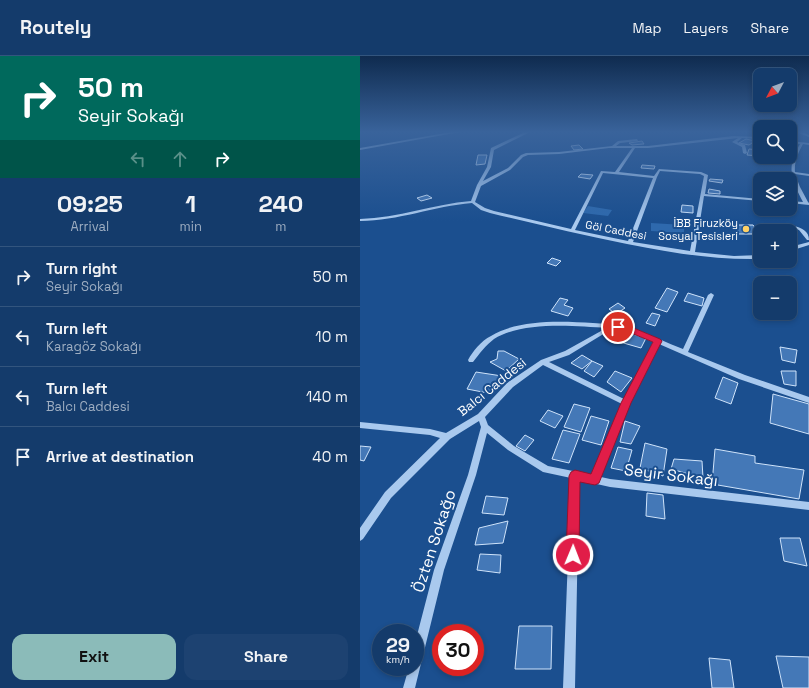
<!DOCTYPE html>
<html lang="en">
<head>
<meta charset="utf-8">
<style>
  :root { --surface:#143b6b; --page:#1d4271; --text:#f1f3f6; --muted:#9dadc1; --line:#33557e; --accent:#8bbbb9 }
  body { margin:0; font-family:"Space Grotesk",sans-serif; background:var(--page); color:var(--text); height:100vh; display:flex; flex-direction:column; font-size:15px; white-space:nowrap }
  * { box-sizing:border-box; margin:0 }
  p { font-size:13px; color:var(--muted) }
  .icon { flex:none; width:22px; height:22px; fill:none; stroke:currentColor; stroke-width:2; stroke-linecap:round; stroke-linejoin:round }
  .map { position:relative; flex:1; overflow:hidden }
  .details { display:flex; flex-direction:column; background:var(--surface); width:360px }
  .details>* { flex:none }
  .top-card { background:#00695c; color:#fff; overflow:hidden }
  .needle { width:26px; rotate:229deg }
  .fabs { position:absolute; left:393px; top:12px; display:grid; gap:8px }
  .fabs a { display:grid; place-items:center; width:44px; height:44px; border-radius:8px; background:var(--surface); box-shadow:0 2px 6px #0003,0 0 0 1px var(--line); font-size:20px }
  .speed { position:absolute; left:12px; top:568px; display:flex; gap:8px; font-size:20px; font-weight:700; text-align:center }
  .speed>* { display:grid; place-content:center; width:52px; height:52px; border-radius:50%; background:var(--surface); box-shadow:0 2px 6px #0003,0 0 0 1px var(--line); line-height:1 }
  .speed small { font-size:10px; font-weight:400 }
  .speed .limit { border:6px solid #d22; background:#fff; color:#111 }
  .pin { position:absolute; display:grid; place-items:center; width:34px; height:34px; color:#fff; margin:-17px; border:2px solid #fff; border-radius:50%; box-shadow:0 1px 4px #0007 }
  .me { position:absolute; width:44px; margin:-22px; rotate:1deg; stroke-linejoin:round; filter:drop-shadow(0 0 3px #0008) }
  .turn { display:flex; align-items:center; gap:14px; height:84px; padding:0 12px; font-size:18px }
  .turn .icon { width:52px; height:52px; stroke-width:2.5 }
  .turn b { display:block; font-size:28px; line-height:34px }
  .lanes { display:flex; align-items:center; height:38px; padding:0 12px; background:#0003; justify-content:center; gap:20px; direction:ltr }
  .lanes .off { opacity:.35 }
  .eta { display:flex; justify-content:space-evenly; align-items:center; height:68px; text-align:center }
  .eta b { font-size:24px; font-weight:700; line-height:28px }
  .primary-button { display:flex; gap:8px; margin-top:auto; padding:8px 12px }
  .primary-button a { flex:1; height:46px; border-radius:12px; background:var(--accent); color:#111; font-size:16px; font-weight:700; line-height:46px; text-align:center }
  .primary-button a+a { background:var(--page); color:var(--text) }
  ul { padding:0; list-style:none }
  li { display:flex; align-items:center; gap:12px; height:60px; padding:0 12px; border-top:1px solid var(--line) }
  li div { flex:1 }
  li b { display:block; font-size:15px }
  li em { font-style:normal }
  header { display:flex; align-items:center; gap:24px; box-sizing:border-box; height:56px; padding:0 20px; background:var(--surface); border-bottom:1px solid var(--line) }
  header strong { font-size:19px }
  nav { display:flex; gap:22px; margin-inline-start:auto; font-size:14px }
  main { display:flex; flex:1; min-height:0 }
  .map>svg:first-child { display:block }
</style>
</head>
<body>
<header>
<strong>Routely</strong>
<nav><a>Map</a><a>Layers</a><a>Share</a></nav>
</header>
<main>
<section class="details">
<div class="top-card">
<div class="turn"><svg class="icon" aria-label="right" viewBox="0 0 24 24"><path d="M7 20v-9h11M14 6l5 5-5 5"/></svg><div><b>50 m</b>Seyir Sokağı</div></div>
<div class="lanes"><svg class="icon off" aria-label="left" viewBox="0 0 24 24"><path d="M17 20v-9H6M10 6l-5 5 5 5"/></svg><svg class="icon off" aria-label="ahead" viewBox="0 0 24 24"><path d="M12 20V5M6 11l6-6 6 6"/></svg><svg class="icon" aria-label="right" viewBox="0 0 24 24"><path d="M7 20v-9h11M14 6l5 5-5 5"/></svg></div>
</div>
<div class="eta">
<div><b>09:25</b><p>Arrival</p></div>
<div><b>1</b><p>min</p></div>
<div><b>240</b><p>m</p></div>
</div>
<ul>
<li><svg class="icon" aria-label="right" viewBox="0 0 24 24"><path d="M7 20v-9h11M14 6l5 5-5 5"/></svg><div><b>Turn right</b><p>Seyir Sokağı</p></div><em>50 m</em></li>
<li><svg class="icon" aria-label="left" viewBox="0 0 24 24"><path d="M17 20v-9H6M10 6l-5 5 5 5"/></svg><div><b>Turn left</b><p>Karagöz Sokağı</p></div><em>10 m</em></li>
<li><svg class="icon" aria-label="left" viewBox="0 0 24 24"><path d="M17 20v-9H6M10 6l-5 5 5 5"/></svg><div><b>Turn left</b><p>Balcı Caddesi</p></div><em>140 m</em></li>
<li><svg class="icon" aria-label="arrive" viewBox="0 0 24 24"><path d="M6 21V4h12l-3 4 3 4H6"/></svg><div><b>Arrive at destination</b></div><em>40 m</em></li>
</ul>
<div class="primary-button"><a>Exit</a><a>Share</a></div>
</section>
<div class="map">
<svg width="449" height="632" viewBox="0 0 449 632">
  <rect width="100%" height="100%" fill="#1b4f8f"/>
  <path fill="#2e69ad" d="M228 150 252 154 248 160 223 157Z
    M291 167 324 169V177L291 175Z"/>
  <path fill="#4478b7" stroke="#cfe3fa" d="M386 83 395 85 389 89 379 87Z
    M282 85 284 88H283L272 89 269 87Z
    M219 89 223 93 214 94 211 90Z
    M389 93 400 94 399 100 387 99Z
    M118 99H127L125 108 116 109Z
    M282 109 295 110 294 113 281 112Z
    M221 118 233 119 230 123 218 121Z
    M350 123 363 124 362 127 349 125Z
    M349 133 360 135V138L348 137Z
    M67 139 72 142 61 145 57 142Z
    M322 149 333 150V157L321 156Z
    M374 169H393L397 174H400V178H379Z
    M192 202 201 205 196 210 187 207Z
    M307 232 318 236 307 256 295 252Z
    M328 237 344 242 342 250 324 245Z
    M200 242 208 244 204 249 213 252 208 260 191 255Z
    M258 247 265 252 256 258 249 253Z
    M292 257 300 259 295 270 286 267Z
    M266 276 286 282 281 292 260 286Z
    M420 291 437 294 435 307 422 304Z
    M138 295H144L159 303 146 315 130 306 137 303Z
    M222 299 232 305 222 313 211 307Z
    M232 305 243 310 234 321 224 315Z
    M255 315 272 322 261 336 247 326Z
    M421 315H436V330L424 328Z
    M116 316 142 320 133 338 107 333Z
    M363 321 378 327 371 348 355 342Z
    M413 338 449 348V378L410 367Z
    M214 348 230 352 221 376 204 371Z
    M188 354 203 360 195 372 180 365Z
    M231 360 249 365 241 389 222 384Z
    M265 365 280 370 271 388 260 386Z
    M203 374 220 378 209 407 192 403Z
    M165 379 174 384 165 395 156 390Z
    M285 387 307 393 303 420 280 412Z
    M0 390 11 391 4 405 0 404Z
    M258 391 272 394 266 415 251 412Z
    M355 393 395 400V407L444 414 439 443 352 428Z
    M314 403 342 405 343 422 311 413Z
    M287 437 303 439 305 463 286 460Z
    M126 440 148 442 144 459 122 457Z
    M148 465 143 487 115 489 119 472Z
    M420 482H440L447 510 424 505Z
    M120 498 141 499 140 517 117 514Z
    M159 570H192L191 613H155Z
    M416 600 449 601V632H423Z
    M349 602 370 604 374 632H352Z"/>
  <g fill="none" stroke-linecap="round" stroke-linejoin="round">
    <path fill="#a9c9ee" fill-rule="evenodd" d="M91 76H100L0 94V92Z
      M165 76H170L134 94 131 111 123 125 148 112 161 99 166 97 199 96 252 90 258 85 277 83 278 85 260 87 256 90H288L373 80 400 81V83L382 82 377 86 385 89 387 97 385 98 383 97 382 91 372 86 378 82 288 92H275L259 116 294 120 299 113 341 116 348 119 345 138 400 143V145L344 140 335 196 374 200 400 199V203C355 204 312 197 267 188 221 179 176 168 130 157L121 154 112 147C74 150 38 165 0 165V163C38 162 74 148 111 145L117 129 127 111 131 92ZM249 92H272L255 116 241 115 211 173 134 155 125 152 115 146 121 130 150 114 163 101 168 99 199 98ZM300 115 340 118 344 120 330 195 273 186 297 121ZM243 117 293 122 268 185 215 174Z
      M436 76H442L449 79V81Z
      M430 85 449 87V89L443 88C438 97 434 106 435 116L449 118V120L435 118 440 131 448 146 449 147V149L430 147V145L443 146C431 123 426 112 440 88L430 87Z
      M434 170C442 172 449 175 449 184H447L439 174 434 172 395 173 393 172 395 171Z
      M449 186V189L430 195V191Z
      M351 237 354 239 328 296 385 319 449 341V347L379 323 299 288 270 347 241 421 250 423 449 446V454L250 431 219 424 215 632H203L211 422 183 416 148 394 127 377 116 419 84 514 55 632H43L49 611H55V587L74 514 108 419 121 371 119 365 90 383 31 442 3 483 0 485V472L25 436 80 382 70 379 0 372V366L70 373 86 377 118 358 147 327 181 304 205 295 241 275 247 272C214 270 163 265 134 283 126 289 119 298 113 306H109L108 304C113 295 121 285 131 280 159 263 201 265 233 267 247 268 261 269 275 273 291 279 307 287 323 293L348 239ZM257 273 271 277 293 286 264 343 189 306 209 299 245 277ZM183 309 262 348 233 419 188 410 154 390 128 369 125 361 153 331Z"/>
  </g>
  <linearGradient id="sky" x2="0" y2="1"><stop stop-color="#0f2b4f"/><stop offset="0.46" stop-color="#39639b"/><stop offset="1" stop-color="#39639b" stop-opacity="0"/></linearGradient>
  <rect width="449" height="165" fill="url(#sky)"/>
  <path fill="#e11d48" stroke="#92132f" d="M258 268 276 273 300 283 302 285 271 347 239 427 235 429 220 426 219 499 217 504 213 506 208 504 206 499 209 420 211 416 215 414 231 418 261 347 293 286 271 277 255 273 253 271Z"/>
  <circle fill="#ffd166" stroke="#1b4f8f" stroke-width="1.5" cx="386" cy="173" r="4"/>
  <g text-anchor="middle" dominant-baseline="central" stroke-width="4" stroke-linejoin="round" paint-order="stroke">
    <g font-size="11" fill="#fff" stroke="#1b4f8f" text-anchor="end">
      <text x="378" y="167">İBB Firuzköy<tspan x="378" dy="13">Sosyal Tesisleri</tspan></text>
    </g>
    <g font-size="11" fill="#fff" stroke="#1b4f8f">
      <text transform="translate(256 174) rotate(11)">Göl Caddesi</text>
    </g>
    <g font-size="13" fill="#fff" stroke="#1b4f8f">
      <text transform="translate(132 331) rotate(-39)">Balcı Caddesi</text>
    </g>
    <g font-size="16" fill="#fff" stroke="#1b4f8f">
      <text transform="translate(311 419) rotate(7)">Seyir Sokağı</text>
      <text transform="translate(74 485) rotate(-72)">Özten Sokağo</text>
    </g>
  </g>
</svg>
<div class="fabs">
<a><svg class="needle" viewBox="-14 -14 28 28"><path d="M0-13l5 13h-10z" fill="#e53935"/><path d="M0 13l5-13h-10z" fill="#9dadc1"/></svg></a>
<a><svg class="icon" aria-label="search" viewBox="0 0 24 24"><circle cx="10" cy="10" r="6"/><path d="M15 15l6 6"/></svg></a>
<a><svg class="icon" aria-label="layers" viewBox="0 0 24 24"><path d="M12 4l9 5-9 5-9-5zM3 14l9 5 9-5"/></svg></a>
<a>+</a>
<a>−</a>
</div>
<div class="speed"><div>29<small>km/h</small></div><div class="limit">30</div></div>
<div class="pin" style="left:258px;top:271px;background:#d93025"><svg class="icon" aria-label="arrive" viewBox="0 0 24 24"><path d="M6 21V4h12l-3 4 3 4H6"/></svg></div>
<svg class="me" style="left:213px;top:499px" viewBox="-20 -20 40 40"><circle r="17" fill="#e11d48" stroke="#fff" stroke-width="3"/><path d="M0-11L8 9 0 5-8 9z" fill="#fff"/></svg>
</div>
</main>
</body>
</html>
